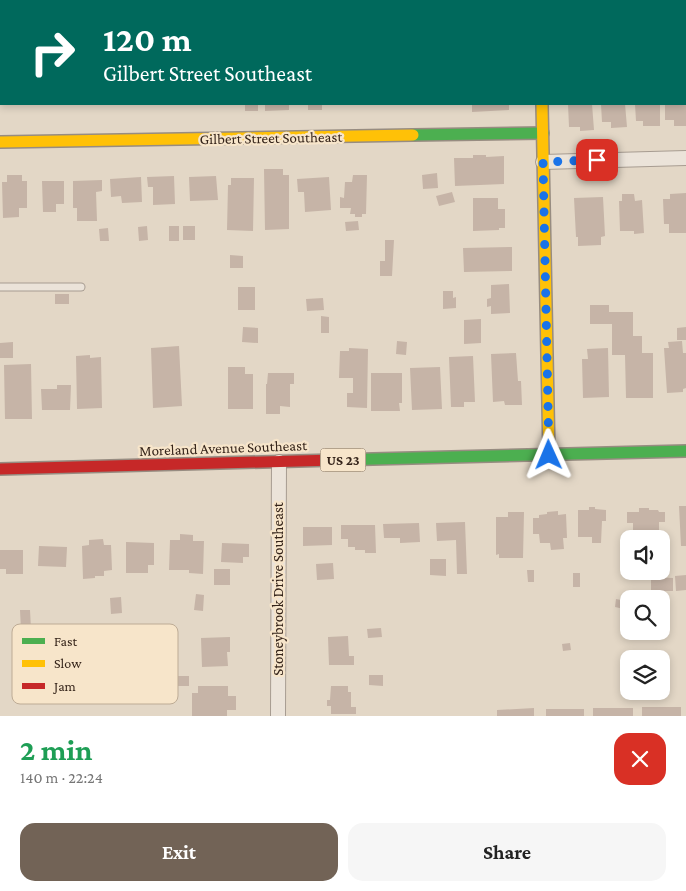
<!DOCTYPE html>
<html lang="en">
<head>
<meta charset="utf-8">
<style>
  :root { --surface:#fff; --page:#f6f6f6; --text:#222; --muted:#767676; --accent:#726356 }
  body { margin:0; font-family:"Crimson Pro",serif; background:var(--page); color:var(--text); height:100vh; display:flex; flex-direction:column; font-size:19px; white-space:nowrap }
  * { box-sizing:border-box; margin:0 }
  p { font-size:16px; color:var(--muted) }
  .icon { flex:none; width:28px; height:28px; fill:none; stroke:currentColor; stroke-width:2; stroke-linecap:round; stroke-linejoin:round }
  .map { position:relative; height:716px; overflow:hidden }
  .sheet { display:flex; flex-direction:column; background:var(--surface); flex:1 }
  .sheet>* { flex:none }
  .hud { position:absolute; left:0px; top:0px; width:686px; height:105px; box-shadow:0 2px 8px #0003; background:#00695c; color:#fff; overflow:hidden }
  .controls { position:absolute; left:620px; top:530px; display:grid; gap:10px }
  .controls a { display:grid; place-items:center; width:50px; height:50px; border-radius:10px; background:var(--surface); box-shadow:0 2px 8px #0003; font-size:25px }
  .pin { position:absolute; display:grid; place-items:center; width:42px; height:42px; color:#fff; margin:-21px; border-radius:10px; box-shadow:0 2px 8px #0006 }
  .me { position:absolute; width:55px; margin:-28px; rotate:359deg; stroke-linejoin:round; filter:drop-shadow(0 0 4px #0008) }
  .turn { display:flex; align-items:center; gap:18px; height:105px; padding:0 20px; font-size:22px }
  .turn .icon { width:65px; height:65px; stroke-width:2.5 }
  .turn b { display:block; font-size:35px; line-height:42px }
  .round { display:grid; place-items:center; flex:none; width:52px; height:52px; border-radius:15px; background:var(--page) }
  .summary { display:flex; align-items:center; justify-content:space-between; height:85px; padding:0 20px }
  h1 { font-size:30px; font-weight:700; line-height:38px; color:#1e9e55 }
  .cta { display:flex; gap:10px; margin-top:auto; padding:10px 20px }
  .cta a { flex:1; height:58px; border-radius:15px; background:var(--accent); color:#fff; font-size:20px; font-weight:700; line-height:58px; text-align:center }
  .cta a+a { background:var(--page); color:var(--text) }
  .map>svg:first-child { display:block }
</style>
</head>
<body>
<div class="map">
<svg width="686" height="716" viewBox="0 0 686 716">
  <rect width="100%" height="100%" fill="#e3d7c6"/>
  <path fill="#c6b4a7" d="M245 104H258V111H245Z
    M265 104H289V110L265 111Z
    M308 104H322V110H308Z
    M472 104H509V110L472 112Z
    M568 104H592L594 130 580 131V127H569Z
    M601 104H625L627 127 611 128V122H602Z
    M635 104H660V126H643V121H636Z
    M665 104H686V126H674V120H665Z
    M473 155H486V157L504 156V184L455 186 454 158H473Z
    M264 169H283V175H289V229L265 230Z
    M437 173 438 188 423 189 422 175Z
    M7 175H22V181H27V208H19V217L3 218 2 182H7Z
    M353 175H367L366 214H362V217H355V214H350L351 208H340V197L344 198 345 182H352Z
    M174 176 175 204 153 205V187H148L147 177Z
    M216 176 218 200 190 201 189 177Z
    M141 177 142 202 122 203 121 196 111 197 110 179Z
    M329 177 331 210 305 212 304 192H298L297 179Z
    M231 178H254L253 231 227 230 228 185H231Z
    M102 180V191L96 192 97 221H77V208H73V181Z
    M42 181H64V204H56V212H43Z
    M452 192 455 202 439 206 436 196Z
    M686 193V233H669V224H664L663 199H670V194Z
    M622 194H634L635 201 642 200 644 233 634 234V231H620L619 201H622Z
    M603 197 605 236 601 237V245L578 246V237H576L574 198Z
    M473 198H498V209H505V228H499V230L473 231Z
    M358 221 359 230 346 231 345 222Z
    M147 226 148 240 139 241 138 227Z
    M169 226H179V241H169Z
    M183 226H195V240H183Z
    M108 228 109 241H100L99 229Z
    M385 240H394L392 276H380V261H385Z
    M512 247V271L464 272 463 248Z
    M230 255 243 256V268H230Z
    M509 284 510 313 491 314V306L487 307V299L491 298V285Z
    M238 287H255V310H238Z
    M443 291H453V298L456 297V308L443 309Z
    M55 294H69V304H55Z
    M323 298 324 310 307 311 306 299Z
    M590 305H609V312H633V336H642V353H653V398H626L625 355H612V324H590Z
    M321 316 329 317V333H321Z
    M481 319V343L464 344V320Z
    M243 327 258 328V343L242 342Z
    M686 327V340H677V328Z
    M397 341 407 342 406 355 396 354Z
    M682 341 683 353H686V388L683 389V392L667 393 664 348H669L668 342Z
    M13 342V358H0V343Z
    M179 346 182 406 153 408 151 348Z
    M349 348 368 349 367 408 347 407V393H353V378H339L340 351H349Z
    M608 348 609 397 583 398 582 359H588L587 349Z
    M516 353 518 381H521L522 405H505L504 401 493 402 491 354Z
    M90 355V358L101 357 102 408 77 409 76 356Z
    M473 356 475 402H464V407H451L449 357Z
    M31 364 32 419H5L4 365Z
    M228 367H245V374H253V409H228Z
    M440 367 442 409 412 410 410 368Z
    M268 373H294V384H290V407L280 406V414H266V384H267Z
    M371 373H402V403H399L400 411H371Z
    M57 385H71L70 410H42L41 389H57Z
    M679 506H686V546H681Z
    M589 507H595V509L606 510V521H602L601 543H592V537H578V510H589Z
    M639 508H649V510H658L659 512H665V522H659V536H666L667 557H661V539H633V523H627V512H639Z
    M558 511V515L566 514 567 538H563L564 549 551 550 550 543H540L539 534H533V518H539V515L547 514V512Z
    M508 512H524L523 558H499V554L496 555V517H508Z
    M465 522 467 574H457L456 540 437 541 436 523Z
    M419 523 420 542 400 543V538H384L383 524Z
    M341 525H375L376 553H365V550H355V547H348V539H341Z
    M303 527H332V545L303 546Z
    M180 534 193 535V541H204L203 574 189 573V570H169L170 540H180Z
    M103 539 104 545H111L112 570 104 571V576H95V578L83 579 82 546 89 545V540Z
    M126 542 154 543V565H148V573H126Z
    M222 543 249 544V557H243V563L221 562Z
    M39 546 67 547 66 567 38 566Z
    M0 550H23V574H6V569H0Z
    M430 559H446V576L430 575Z
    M333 563 334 579 317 580 316 564Z
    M214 569H230V585H214Z
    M527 570H534V582H528Z
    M573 573H580V587H573Z
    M686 575V590L676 591 675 576Z
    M651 577 673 578V591H651Z
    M196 594 204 595 203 611 194 610Z
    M121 597 122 613 111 614 110 598Z
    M616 599 626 601 624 609 615 607Z
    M20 610H30L31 629 21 630Z
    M381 628 382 637 368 638 367 629Z
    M348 636 349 656H354V665H329L328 637Z
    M230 637V652H227L228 666 202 667 201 638Z
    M570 643 571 650 563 651 562 644Z
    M369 675H383V686L369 685Z
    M175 676H189V686H175Z
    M198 686H228V696H236V710H227V716H192V693H198Z
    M331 686H348V692H351V707H356V714H331V706H327V700H330Z
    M642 707H681V716H642Z
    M534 708V716H497V710Z
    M593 708H633V716H593Z
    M546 709H584V716H546Z"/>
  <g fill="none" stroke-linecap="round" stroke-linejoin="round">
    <g stroke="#a79c91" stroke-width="9">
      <path id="lane" d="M0 287H81"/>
    </g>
    <g stroke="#a79c91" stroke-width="16">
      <path id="street" d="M540 0V1
        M543 162 686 158
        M278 716 279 462"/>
    </g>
    <g stroke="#978c81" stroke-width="14">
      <path id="fast" d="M413 135 543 133
        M334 460 686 451"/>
    </g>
    <g stroke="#978c81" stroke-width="14">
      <path id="slow" d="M542 104 549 455
        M0 142 413 135"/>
    </g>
    <g stroke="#978c81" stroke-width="14">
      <path id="jam" d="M0 469 334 460"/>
    </g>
    <use href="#lane" stroke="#ebe3d9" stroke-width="7"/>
    <use href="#street" stroke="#ebe3d9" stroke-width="14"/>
    <use href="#fast" stroke="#4caf50" stroke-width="11"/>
    <use href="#slow" stroke="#ffc107" stroke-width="11"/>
    <use href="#jam" stroke="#c62828" stroke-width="11"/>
  </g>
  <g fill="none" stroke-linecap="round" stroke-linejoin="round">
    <path stroke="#1a73e8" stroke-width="9" stroke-dasharray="0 16.2" d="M549 455 543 162 597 160"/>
  </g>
  <g text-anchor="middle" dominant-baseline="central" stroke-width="4.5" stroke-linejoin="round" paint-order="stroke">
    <rect fill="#f7e5ca" stroke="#6f5e4f" stroke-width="1" x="320.5" y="448.5" width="45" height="23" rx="4"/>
    <g font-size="14" font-weight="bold" fill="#35241a">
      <text x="343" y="460">US 23</text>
    </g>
    <g font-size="15" fill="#35241a" stroke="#f7e5ca">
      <text transform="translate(271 138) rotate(-1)">Gilbert Street Southeast</text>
      <text transform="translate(223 448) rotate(-2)">Moreland Avenue Southeast</text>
      <text transform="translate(278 589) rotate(-90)">Stoneybrook Drive Southeast</text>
    </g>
  </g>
  <rect x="12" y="624" width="166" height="80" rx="8" fill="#f7e5ca" stroke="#bdab95" stroke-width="1"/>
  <rect x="22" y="638" width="23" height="6" fill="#4caf50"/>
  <rect x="22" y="660" width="23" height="7" fill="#ffc107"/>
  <rect x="22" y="683" width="23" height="6" fill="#c62828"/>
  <g font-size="14" fill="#35241a">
    <text x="54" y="646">Fast</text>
    <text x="54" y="668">Slow</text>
    <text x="54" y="691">Jam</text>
  </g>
</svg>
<div class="controls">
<a><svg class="icon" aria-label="sound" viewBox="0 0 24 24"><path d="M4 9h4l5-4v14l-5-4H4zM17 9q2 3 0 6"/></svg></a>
<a><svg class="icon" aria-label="search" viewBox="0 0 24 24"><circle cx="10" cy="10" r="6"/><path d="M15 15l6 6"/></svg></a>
<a><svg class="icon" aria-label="layers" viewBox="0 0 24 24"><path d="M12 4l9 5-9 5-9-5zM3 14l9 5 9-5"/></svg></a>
</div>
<div class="pin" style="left:597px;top:160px;background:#d93025"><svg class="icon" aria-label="arrive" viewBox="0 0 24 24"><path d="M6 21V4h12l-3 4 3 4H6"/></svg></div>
<svg class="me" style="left:549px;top:455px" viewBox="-20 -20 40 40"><path d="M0-17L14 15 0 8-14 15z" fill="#1a73e8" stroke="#fff" stroke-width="4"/></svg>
<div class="hud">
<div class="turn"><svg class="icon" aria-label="right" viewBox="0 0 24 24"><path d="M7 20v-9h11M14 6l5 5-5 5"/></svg><div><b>120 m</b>Gilbert Street Southeast</div></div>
</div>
</div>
<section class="sheet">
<div class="summary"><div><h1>2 min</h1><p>140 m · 22:24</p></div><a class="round" style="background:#d93025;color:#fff"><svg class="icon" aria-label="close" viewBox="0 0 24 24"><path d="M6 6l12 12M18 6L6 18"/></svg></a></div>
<div class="cta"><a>Exit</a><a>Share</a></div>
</section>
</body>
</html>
